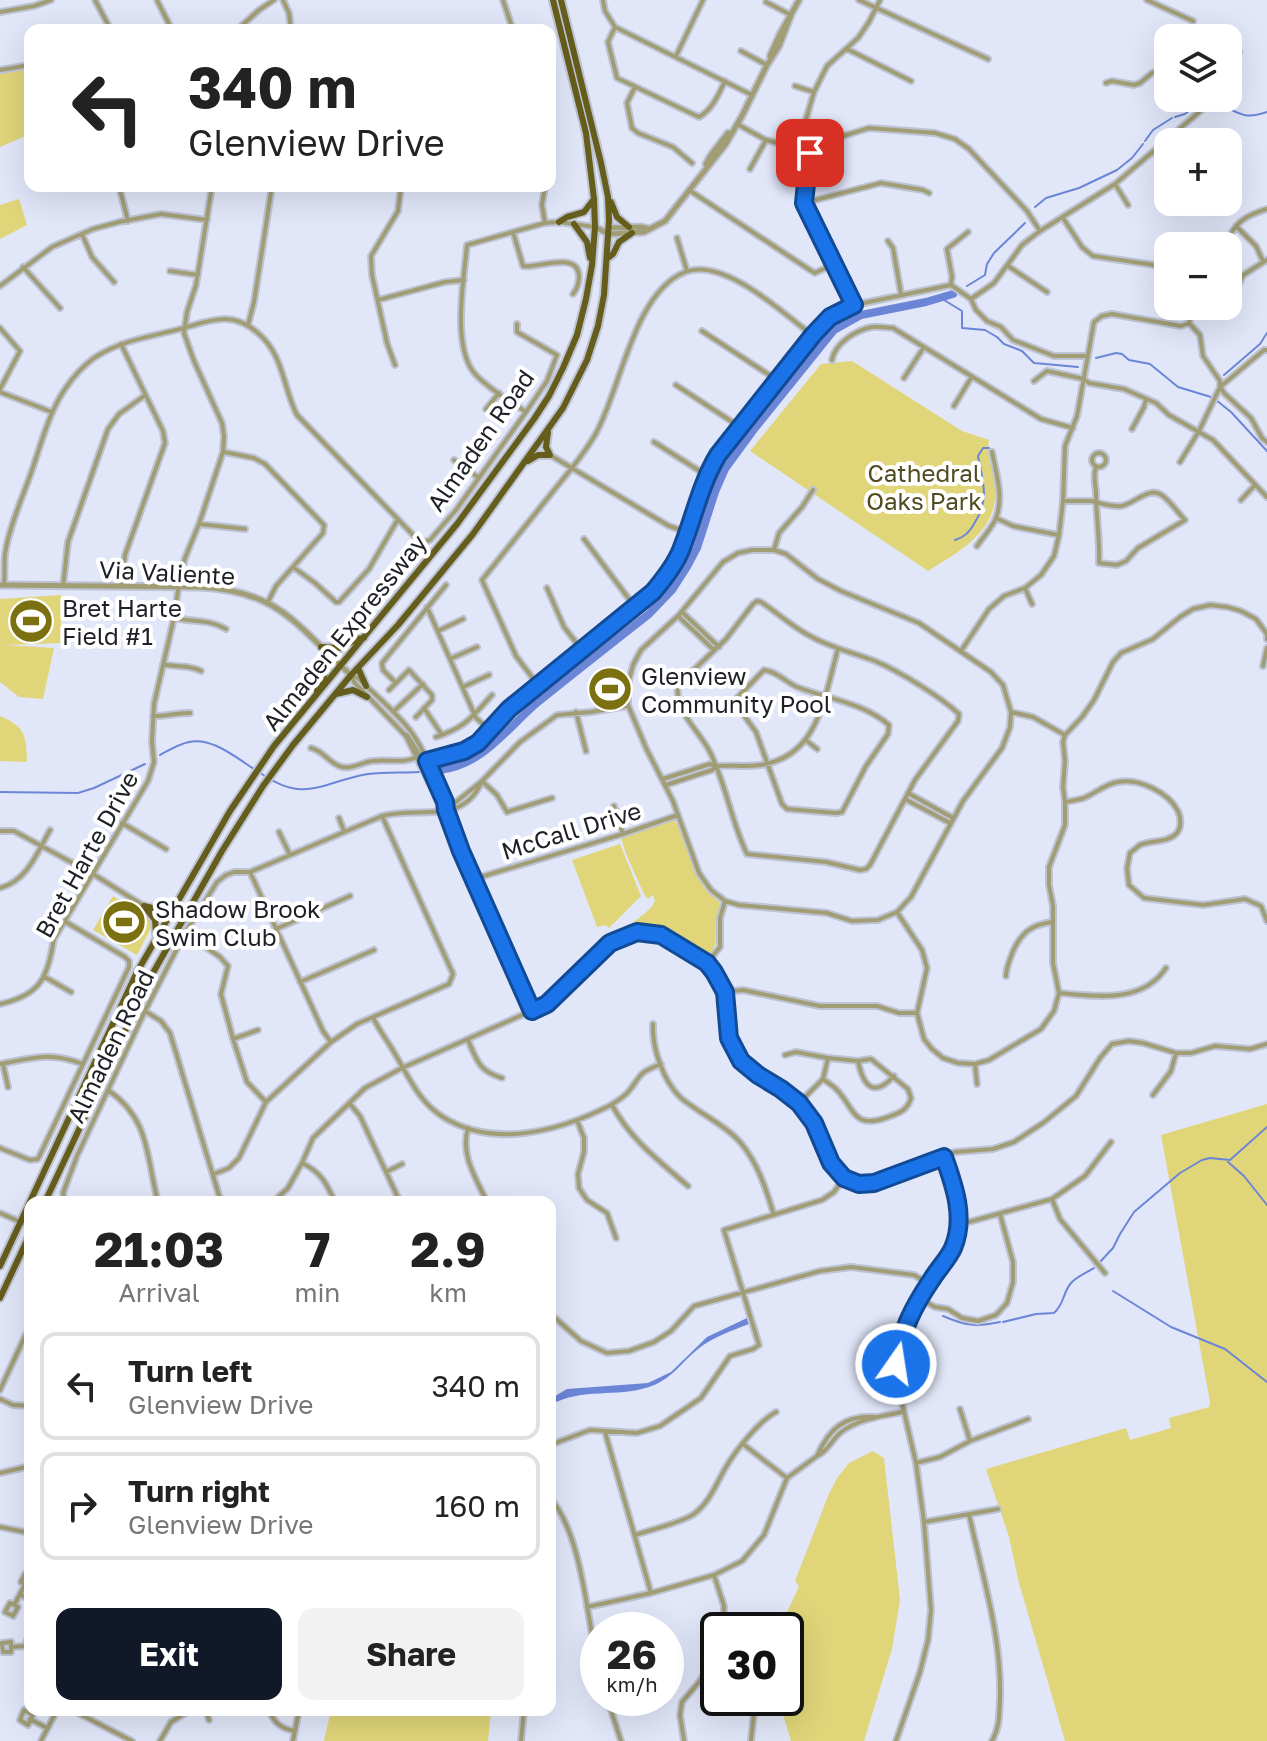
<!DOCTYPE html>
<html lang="en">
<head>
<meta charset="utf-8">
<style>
  :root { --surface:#fff; --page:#f2f2f2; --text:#222; --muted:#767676; --line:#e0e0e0; --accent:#111827 }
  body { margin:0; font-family:"Golos Text",sans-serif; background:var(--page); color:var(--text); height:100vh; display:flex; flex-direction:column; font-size:30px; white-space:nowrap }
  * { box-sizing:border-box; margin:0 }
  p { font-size:26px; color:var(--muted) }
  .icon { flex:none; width:44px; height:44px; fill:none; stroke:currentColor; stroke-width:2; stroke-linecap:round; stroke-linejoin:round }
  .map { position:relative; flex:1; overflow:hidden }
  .side { position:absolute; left:24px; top:1196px; width:532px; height:520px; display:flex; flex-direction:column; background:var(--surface); border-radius:16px; box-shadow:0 8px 32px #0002 }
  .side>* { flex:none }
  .banner { position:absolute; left:24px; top:24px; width:532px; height:168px; border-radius:16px; box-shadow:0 8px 32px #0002; background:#fff; color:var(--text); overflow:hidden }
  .fabs { position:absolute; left:1154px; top:24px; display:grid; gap:16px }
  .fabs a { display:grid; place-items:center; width:88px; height:88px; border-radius:16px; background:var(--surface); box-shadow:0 8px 32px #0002; font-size:40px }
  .speed { position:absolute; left:580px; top:1612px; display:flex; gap:16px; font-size:40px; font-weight:700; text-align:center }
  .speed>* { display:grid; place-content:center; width:104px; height:104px; border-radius:50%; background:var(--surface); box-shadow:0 8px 32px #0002; line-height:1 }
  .speed small { font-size:20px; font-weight:400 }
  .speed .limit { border:4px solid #111; border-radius:12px; background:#fff; color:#111 }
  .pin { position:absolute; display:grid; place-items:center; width:68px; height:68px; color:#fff; margin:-34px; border-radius:16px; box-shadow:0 4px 12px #0006 }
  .me { position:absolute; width:88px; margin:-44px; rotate:13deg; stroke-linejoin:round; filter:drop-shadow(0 0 6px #0008) }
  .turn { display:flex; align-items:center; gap:28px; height:168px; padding:0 32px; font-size:36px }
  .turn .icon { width:104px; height:104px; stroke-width:2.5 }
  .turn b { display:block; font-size:56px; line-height:68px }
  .eta { display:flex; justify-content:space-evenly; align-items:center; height:136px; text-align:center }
  .eta b { font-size:48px; font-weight:700; line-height:56px }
  .primary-button { display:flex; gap:16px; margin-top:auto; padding:16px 32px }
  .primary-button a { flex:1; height:92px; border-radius:16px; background:var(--accent); color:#fff; font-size:32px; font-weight:700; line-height:92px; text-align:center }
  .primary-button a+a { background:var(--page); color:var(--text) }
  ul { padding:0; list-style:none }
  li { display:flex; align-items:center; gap:24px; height:108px; margin:0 16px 12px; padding:0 16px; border:4px solid var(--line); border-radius:16px }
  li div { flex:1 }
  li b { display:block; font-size:30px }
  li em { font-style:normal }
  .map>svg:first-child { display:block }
</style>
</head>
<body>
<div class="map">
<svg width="1267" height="1741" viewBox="0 0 1267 1741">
  <rect width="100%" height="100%" fill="#e1e7f9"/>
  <path fill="#e0d579" d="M30 69V134L0 147V74Z
    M19 199 27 225 0 239V205Z
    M852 361 962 431 989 440C986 457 994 472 995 489 998 532 958 552 928 571L750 451 821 364Z
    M61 595V643L5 645 54 648 43 699 19 697 0 682V599Z
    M0 716C26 727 26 736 27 762L0 761Z
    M670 821H675L678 825 696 875 704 887 720 903C719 910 717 917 716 924 715 938 719 946 707 956 698 954 691 948 683 943 665 930 648 926 626 931L625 929C634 921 651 911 655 901L653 895 648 899 644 894 626 854 621 838Z
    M620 844 641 896 609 928 606 925 597 927 572 860Z
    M113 896 149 918 152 926 137 955 93 930Z
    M1267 1104V1741H1065L1019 1583 1009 1537 986 1469 1126 1428 1130 1440 1171 1428 1169 1418 1209 1407 1210 1402 1161 1135Z
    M873 1451 884 1458 900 1600 892 1649 864 1741H791L778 1698H786V1630H779L799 1586 795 1581 828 1496 837 1478 849 1463Z
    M331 1710H491L488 1741H324Z"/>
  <path fill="#6c86d7" d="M747 1318 749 1324C731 1331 713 1337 698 1349 681 1363 671 1380 649 1387 615 1398 584 1387 550 1405V1399L567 1389 648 1383 671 1372 707 1337Z"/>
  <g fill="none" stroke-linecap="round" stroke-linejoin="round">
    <path stroke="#6c86d7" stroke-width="2" d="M1215 102C1237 111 1242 121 1267 112
      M1175 117 1185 114 1197 104
      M1145 141 1153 130 1172 118
      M1035 207 1046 198 1079 188 1117 170 1132 158 1143 144
      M967 286 985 275 987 264 994 253 1025 223
      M939 297 962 311V328L985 330 997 337 1004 344 1022 351 1034 363 1078 367
      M1096 358 1116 353 1122 354 1129 360 1150 364 1178 387 1211 397
      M1224 375 1260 344 1267 333
      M1216 400 1231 412 1267 451
      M955 540C965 537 969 532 974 524 990 499 983 482 978 456L983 448H989
      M160 755C169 750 179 744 189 742 212 737 235 757 254 769
      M259 772C305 805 321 782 368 774 385 772 402 773 419 772
      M0 792 78 793 94 788 145 764
      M1228 1162 1244 1176 1267 1205
      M1099 1263 1113 1248 1120 1234 1134 1212 1180 1173 1202 1160 1210 1158 1230 1160 1267 1127
      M1113 1291 1171 1327 1225 1349 1267 1382
      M943 1316C966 1326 975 1327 1000 1322
      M1003 1322 1036 1314 1054 1313C1065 1303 1062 1294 1071 1283 1077 1276 1086 1273 1094 1268"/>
    <path stroke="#6c86d7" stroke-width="8" d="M440 770C483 765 507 728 538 702 575 672 612 643 649 614L672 590 688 565 697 548 715 492 725 469 755 428 834 330 861 315 926 302 953 294"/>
    <g stroke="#bec3d3" stroke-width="8">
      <path id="minor" d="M95 0 111 30
        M157 0 172 30
        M283 0 289 13 291 30
        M503 0 513 30
        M603 0 605 11 615 27
        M859 0 988 59
        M1147 0 1193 21
        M766 2 791 15
        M0 12 34 6 51 0
        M615 27 608 42 617 78 699 117C712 110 719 94 725 81
        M615 27 752 95
        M237 30 259 10 274 0
        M847 49 911 81
        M741 51 767 65
        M676 56 703 0
        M1228 60 1239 52
        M0 70 30 65
        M1106 83 1112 81 1134 85 1140 83 1152 73 1168 69
        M795 86 814 92
        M635 87 627 103 632 128 638 133 673 147 692 163
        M737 124 766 140 790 146 814 145 869 128 935 133 955 139 969 149 1027 211 1040 231
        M1154 152 1164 164
        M750 169 766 140
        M1115 184 1128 205
        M119 186 128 221
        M545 186 542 205 545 223
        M689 190 810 270 815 273 834 264
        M804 203 881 183 923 190 929 193
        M1063 218 1082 247 1093 256 1168 267
        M1236 226 1256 246 1263 261
        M513 232 523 266C536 269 578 250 579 276 579 283 578 288 573 294
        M82 234 92 257 114 282
        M677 238 687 271
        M888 241 893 248 901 294
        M1225 246C1234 223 1244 216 1267 209
        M1008 266 1047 292
        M23 267 60 308
        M170 271 198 275
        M951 285 952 277 947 249 968 232
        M0 286 52 247 93 229 119 222 161 214 207 220
        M1234 295 1243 275 1267 260
        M971 299 994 283 1022 245 1040 231 1115 184 1205 107 1209 98
        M378 300 445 282 464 280
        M854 305 804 203 806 184 813 162 804 126 814 92 827 66 858 38 869 22 880 0
        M1189 323 1200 335 1203 356 1220 381V387L1225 394 1251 418 1262 438 1267 442
        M1189 323 1193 306
        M248 325 254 302 272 186
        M0 328 20 351 0 389
        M702 331 777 380
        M121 344 163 431 165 443 125 555 121 586
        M832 360C835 343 856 330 872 327 879 326 886 328 893 328L1041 419 1073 428
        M395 365 387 343 372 275 371 256 398 211 401 186
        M904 378 924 347
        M1034 381 1047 371 1084 379 1089 383 1124 389 1156 403 1169 415 1213 440 1267 497
        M676 385 740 427
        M0 392 52 412
        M954 406 971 378
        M486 409 499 393
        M526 412C510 401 490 390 476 375 451 349 464 279 467 245L545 223 559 222 595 227
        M1132 429 1144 407 1146 399
        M654 442 706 475
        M224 452 254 458 265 464 324 525 323 533 276 586 268 602
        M1092 460a7 7 0 1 1 14 0a7 7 0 1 1-14 0Z
        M550 455 669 526 687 532
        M454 460 479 478
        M1180 462 1199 431 1220 387 1264 350H1267
        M1241 500 1255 485
        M1063 501H1092L1095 502C1103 504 1113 507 1121 506 1135 504 1149 485 1163 496 1171 502 1178 513 1185 520L1138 548 1126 561 1117 565 1099 563C1100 539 1096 516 1096 492 1095 483 1093 475 1096 467
        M996 518 1013 526 1058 535
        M199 524 245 529
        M584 539 635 607
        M977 546C983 537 992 528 996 518 1004 497 996 473 992 452
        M752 550H774L786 554 818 579 841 591 919 623 991 672 1003 685 1011 712 1010 727 1002 748 963 801 911 897 897 912 878 920 852 921 827 913 739 905 725 901 711 890 699 873 673 801 646 748 628 705V684L633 665 641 650 678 616 723 562 738 553Z
        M774 550 779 533 802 507 813 490
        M293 567 315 583 336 602H339L369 569 398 519
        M4 585C5 575 4 564 5 554 9 527 22 499 31 473 41 445 48 414 65 389 73 377 83 366 94 358 121 340 150 337 180 329 210 321 232 309 259 334 284 356 283 388 297 415L419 541 424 542 430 540 456 510 526 412 547 381 557 355 517 332V324
        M63 586 68 542 108 429 119 414 144 396
        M547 588 564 627 582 650
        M1025 588 1032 604
        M757 601 761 602C778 613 793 628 812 637 832 648 854 653 875 661 899 671 941 697 959 714L958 721 915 780 870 865 866 869 860 870 826 862 747 854C731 821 726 784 710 752 699 730 674 712 678 685L726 639 753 604Z
        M427 607 476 718 490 730
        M682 612 719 647
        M678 616 714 650
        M174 618C192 622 209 619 226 629
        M438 631 463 619
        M961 651 989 609 1004 596 1025 588 1041 575 1054 556 1059 535 1063 501 1065 446 1077 416 1094 322 1102 316 1112 314 1181 326 1189 323
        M450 659 477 647
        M163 664C176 668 189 664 201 671
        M1263 666 1267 648
        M764 670C776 671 786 682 797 687 828 699 864 703 889 725L888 734 866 766 842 812 836 813 787 809 782 804 756 732 737 706 735 700Z
        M351 675 358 678C376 696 397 712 412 733 426 753 435 778 445 802L446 810 461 851 532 1011
        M352 677 354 682 406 736 440 804 446 810
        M396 683 383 670 382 663 446 585
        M538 685 516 656 482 580C505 551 528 523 551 494 566 475 583 456 595 435 621 390 633 293 685 272 724 257 783 313 812 335
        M463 687 489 675
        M389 690 409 670 432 695V700L416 717
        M424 708 442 735
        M393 712 423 684
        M576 712 586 751
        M1011 712 1033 717 1065 735
        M153 716C167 716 177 713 190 713
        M407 735 421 757 425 760
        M436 737C466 727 471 718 492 695
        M807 741 817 749
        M311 748C323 751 327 760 337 765 349 772 361 762 373 761 389 759 402 764 417 757
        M427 761 464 751 478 743 509 709 653 592C664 579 675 565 681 550 694 517 700 486 718 455L813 335 830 317 854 305 951 285 971 299 976 310 987 321 1001 327 1013 340 1054 356H1088
        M663 779 710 764 716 766C730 765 745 767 760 765 819 757 824 697 838 649
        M482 781 497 795 507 812 552 798
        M666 785 712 770 716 766
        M908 793 953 818
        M905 799 950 823
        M1065 802C1071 801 1078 800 1084 798 1096 793 1105 784 1118 782 1139 778 1168 792 1178 811 1181 818 1182 828 1176 834 1167 843 1151 840 1140 845 1137 847 1134 850 1130 853L1127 868 1129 885 1144 898 1203 905 1245 899 1261 906 1267 921
        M614 806 623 834
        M446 810 482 781 520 742 557 715 591 712 627 706
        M339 818 344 831
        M122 823 166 849
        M0 831H14L93 874 144 906
        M279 832 290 855
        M250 872 323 1031 331 1042
        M474 879 623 834 678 815
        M0 888C27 881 37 853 50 830
        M897 912 922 950 927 968 917 1013 924 1039 932 1049 943 1058 958 1063 975 1064 989 1060 1041 1029 1054 1011 1059 993 1053 963V906L1049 885V867L1065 825V802L1063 787 1065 761 1063 742 1065 735 1082 717 1094 700 1113 662 1121 653 1153 639 1180 617 1193 609 1210 605 1227 607 1241 611 1256 619 1267 634V639
        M276 929 350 896
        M185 933 220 957 228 966 221 994 233 1039 247 1082 266 1102
        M707 963 720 947V918L725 901
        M1006 976C1006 967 1010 960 1013 951 1022 932 1031 925 1052 922
        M45 977 71 992
        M300 982 374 950
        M725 992 743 990 820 1006H877L899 1013H916
        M1059 993C1096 996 1142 1004 1166 968
        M0 1004C41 995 47 978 54 939L148 781 154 762 152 742 154 704 174 618 180 577 185 558 199 524 223 452 224 436 222 423 194 361 184 333 187 312 196 285 212 186
        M145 1011 161 1021 170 1033 221 1202
        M373 1017C379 1031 388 1041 395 1054 409 1077 419 1102 443 1117 494 1149 559 1131 609 1106 616 1102 624 1097 629 1091 634 1085 638 1077 644 1072 649 1069 656 1066 661 1064
        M653 1024C652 1048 663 1081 681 1098 700 1114 723 1123 740 1142 758 1163 766 1189 774 1215
        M233 1039 258 1030
        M468 1040C477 1061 479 1071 502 1078
        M785 1055 796 1052 828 1058
        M858 1061C863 1085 873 1099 894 1076
        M0 1064C35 1058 48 1051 83 1064
        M3 1064 8 1087
        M975 1064 977 1084
        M108 1090C151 1120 146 1157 158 1202
        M1153 1095 1171 1071 1176 1053
        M799 1103 823 1079 828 1058 858 1061 871 1059 908 1089 911 1098C907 1111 899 1113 888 1117 854 1130 855 1110 838 1091 834 1086 828 1083 823 1079
        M350 1104 360 1116 400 1202
        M612 1105C631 1140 658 1160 688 1186
        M577 1120 584 1138V1152L578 1174 579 1188 587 1200 607 1213 616 1238
        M468 1128C460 1155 476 1178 487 1202
        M0 1148 30 1160 38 1159 129 967V961L125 957 66 922
        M302 1163C321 1172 327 1184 335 1202
        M386 1172 402 1164
        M214 1174 229 1168 239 1158 266 1102 331 1042 357 1024 449 984 453 974 382 816
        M1052 1199 1060 1219 1105 1273
        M72 1202 64 1198 63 1193 77 1156 145 1011 185 933 217 882 226 875 234 872H250L382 816C419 806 463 826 482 781
        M273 1202 288 1188 302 1163 313 1138 365 1088 402 1068 547 1004 610 943 620 938 637 932 653 933 674 942 707 963 725 992 729 1038 741 1061 758 1075 781 1089 799 1103 814 1123 831 1163 844 1178 859 1184 874 1183 955 1152 993 1149 1014 1142 1043 1123 1076 1096 1100 1058 1112 1044 1129 1041 1143 1043 1176 1053H1191L1215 1046 1250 1049 1267 1044
        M0 1213 30 1226
        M958 1225 1052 1199 1085 1176 1111 1142
        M920 1299 935 1307 948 1309 962 1318 978 1321 996 1315 1007 1303 1013 1282V1262L1000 1214
        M550 1316 554 1317 581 1341 607 1353 629 1351 654 1342 671 1331 694 1306 820 1271 851 1267 914 1275 928 1283
        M0 1390 26 1334 30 1335
        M0 1399 13 1405 30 1406
        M960 1409 970 1441
        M605 1432 651 1593
        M743 1444 787 1478
        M550 1445 590 1430 637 1433 660 1426 701 1398 730 1356 753 1349 759 1345 724 1230 822 1200 834 1192 844 1178
        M817 1456C829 1429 844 1415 876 1417
        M916 1463 940 1457 970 1441 1028 1419
        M0 1473 30 1466
        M550 1498C582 1533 588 1622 598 1669
        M969 1514C982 1575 1002 1636 1000 1699 999 1715 1000 1727 992 1741
        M924 1522 998 1509
        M0 1527 30 1533
        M635 1535C650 1530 683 1522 694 1514 710 1502 716 1484 726 1467 736 1450 759 1421 776 1412
        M714 1575 724 1606 723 1630
        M25 1585 21 1582 25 1574 30 1577
        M20 1594 30 1600
        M10 1603 18 1607 13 1616 5 1612Z
        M14 1605 25 1585
        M587 1607 651 1593 714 1575 742 1561 764 1535 787 1478 817 1456C827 1452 831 1441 840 1433 857 1419 882 1416 903 1412
        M30 1631 25 1646 30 1652
        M11 1647V1652H3L2 1643 11 1642V1647L25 1646
        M607 1698 621 1741
        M24 1710 33 1715 28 1725 20 1720Z
        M72 1710 132 1741
        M206 1710 209 1720
        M269 1710C274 1723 281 1728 294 1731
        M30 1719 47 1728
        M41 1741 57 1710
        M160 1741 171 1722 190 1710
        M293 1741 299 1710
        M521 1741 524 1710
        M684 1741 680 1715 682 1702 699 1682 712 1661 718 1643
        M751 1741 754 1713
        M896 1741 920 1672 928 1640 931 1610 924 1522 916 1463 897 1382 896 1364 900 1339 909 1316 953 1247 958 1225 956 1189 944 1157"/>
    </g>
    <g stroke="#bec3d3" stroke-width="9">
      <path id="tertiary" d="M770 56 780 34 799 0
        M706 164 711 155 728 133
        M595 227 609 234 644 232 665 221 725 145 742 116 767 65 779 46 791 15
        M608 228 642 227 649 229
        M0 585 199 587C281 591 296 626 351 675"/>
    </g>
    <g stroke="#bec3d3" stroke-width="10">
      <path id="primary" d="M611 202 617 217 629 227
        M559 222 567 217 584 212 594 199
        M574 224 587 242 590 258
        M608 258 613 254 619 242 632 233
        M528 461 538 455H550L546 447 548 432
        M321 647 341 648 357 639 364 638
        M358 668 366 686
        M317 691 326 671 327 652
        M336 694 353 690 367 697
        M144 906 155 920 156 934
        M144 906 161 910 175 903
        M45 1202 149 980 222 851 263 786 293 745 351 675 398 625 473 534 563 408 587 360 598 326 604 295 609 220 608 197 601 163 561 0
        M0 1266 137 972 230 811 274 746 457 524 534 419 549 396 563 368 577 335 586 299 592 265 595 227 594 199 586 133 553 0
        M0 1298 30 1234"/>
    </g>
    <use href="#minor" stroke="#a19d74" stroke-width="4"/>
    <use href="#tertiary" stroke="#a19d74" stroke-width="5"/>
    <use href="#primary" stroke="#655d1b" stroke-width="6"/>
  </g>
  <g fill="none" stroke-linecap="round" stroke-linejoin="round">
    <g stroke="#114b97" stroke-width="20">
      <path id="route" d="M810 153 813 162 806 184 804 203 854 305 830 317 813 335 718 455C700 485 694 518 681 550 675 565 664 579 653 592L509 709 478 743 464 751 427 761 445 802 446 810 461 851 532 1011 547 1004 610 943 637 932 661 935 707 963 714 972 725 992 729 1038 741 1061 758 1075 781 1089 799 1103 814 1123 831 1163 844 1178 859 1184 874 1183 944 1157C954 1185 966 1218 953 1248 948 1259 938 1269 932 1279 913 1307 901 1331 896 1364"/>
    </g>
    <use href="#route" stroke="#1a73e8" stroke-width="14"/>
  </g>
  <defs>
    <g id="stadium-disc" transform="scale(2.3)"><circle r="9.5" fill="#7b7111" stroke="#fff"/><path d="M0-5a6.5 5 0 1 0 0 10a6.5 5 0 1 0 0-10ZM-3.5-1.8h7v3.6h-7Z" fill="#fff"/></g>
  </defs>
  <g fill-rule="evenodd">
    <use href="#stadium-disc" x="31" y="621"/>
    <use href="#stadium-disc" x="610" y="689"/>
    <use href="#stadium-disc" x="124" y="922"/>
  </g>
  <g text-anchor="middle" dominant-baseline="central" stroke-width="8" stroke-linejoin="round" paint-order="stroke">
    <g font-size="24" fill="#1e2026" stroke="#fff">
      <text transform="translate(480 440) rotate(-55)">Almaden Road</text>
      <text transform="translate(167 572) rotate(3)">Via Valiente</text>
      <text transform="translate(344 632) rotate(-51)">Almaden Expressway</text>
      <text transform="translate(571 830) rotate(-17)">McCall Drive</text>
      <text transform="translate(86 854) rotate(-61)">Bret Harte Drive</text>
      <text transform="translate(110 1046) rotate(-64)">Almaden Road</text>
    </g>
    <g font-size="24" fill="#504b20" stroke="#fff">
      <text x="924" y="472">Cathedral<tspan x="924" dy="28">Oaks Park</tspan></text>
    </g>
    <g font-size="24" fill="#1e2026" stroke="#fff" text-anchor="start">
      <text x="62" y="607">Bret Harte<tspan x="62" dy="28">Field #1</tspan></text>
      <text x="641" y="675">Glenview<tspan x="641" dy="28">Community Pool</tspan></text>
      <text x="155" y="908">Shadow Brook<tspan x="155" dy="28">Swim Club</tspan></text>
    </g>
  </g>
</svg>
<div class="fabs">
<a><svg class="icon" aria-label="layers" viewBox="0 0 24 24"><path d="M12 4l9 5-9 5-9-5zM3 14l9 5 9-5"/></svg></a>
<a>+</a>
<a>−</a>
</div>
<div class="speed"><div>26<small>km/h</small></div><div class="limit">30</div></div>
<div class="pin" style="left:810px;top:153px;background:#d93025"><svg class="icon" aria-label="arrive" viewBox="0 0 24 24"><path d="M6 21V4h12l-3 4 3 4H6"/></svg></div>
<svg class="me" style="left:896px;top:1364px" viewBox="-20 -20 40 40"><circle r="17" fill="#1a73e8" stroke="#fff" stroke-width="3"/><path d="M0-11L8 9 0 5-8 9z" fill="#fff"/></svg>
<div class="banner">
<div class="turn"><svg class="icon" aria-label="left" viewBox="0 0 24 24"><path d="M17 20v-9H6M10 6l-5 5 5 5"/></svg><div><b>340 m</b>Glenview Drive</div></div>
</div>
<section class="side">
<div class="eta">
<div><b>21:03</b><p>Arrival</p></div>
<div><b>7</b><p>min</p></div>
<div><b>2.9</b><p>km</p></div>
</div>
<ul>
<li><svg class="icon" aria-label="left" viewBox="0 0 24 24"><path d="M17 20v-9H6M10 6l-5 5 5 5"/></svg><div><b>Turn left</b><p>Glenview Drive</p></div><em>340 m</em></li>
<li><svg class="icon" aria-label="right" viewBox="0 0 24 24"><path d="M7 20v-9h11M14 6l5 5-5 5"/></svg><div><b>Turn right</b><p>Glenview Drive</p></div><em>160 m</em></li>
</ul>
<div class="primary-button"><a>Exit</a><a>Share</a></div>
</section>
</div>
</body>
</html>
